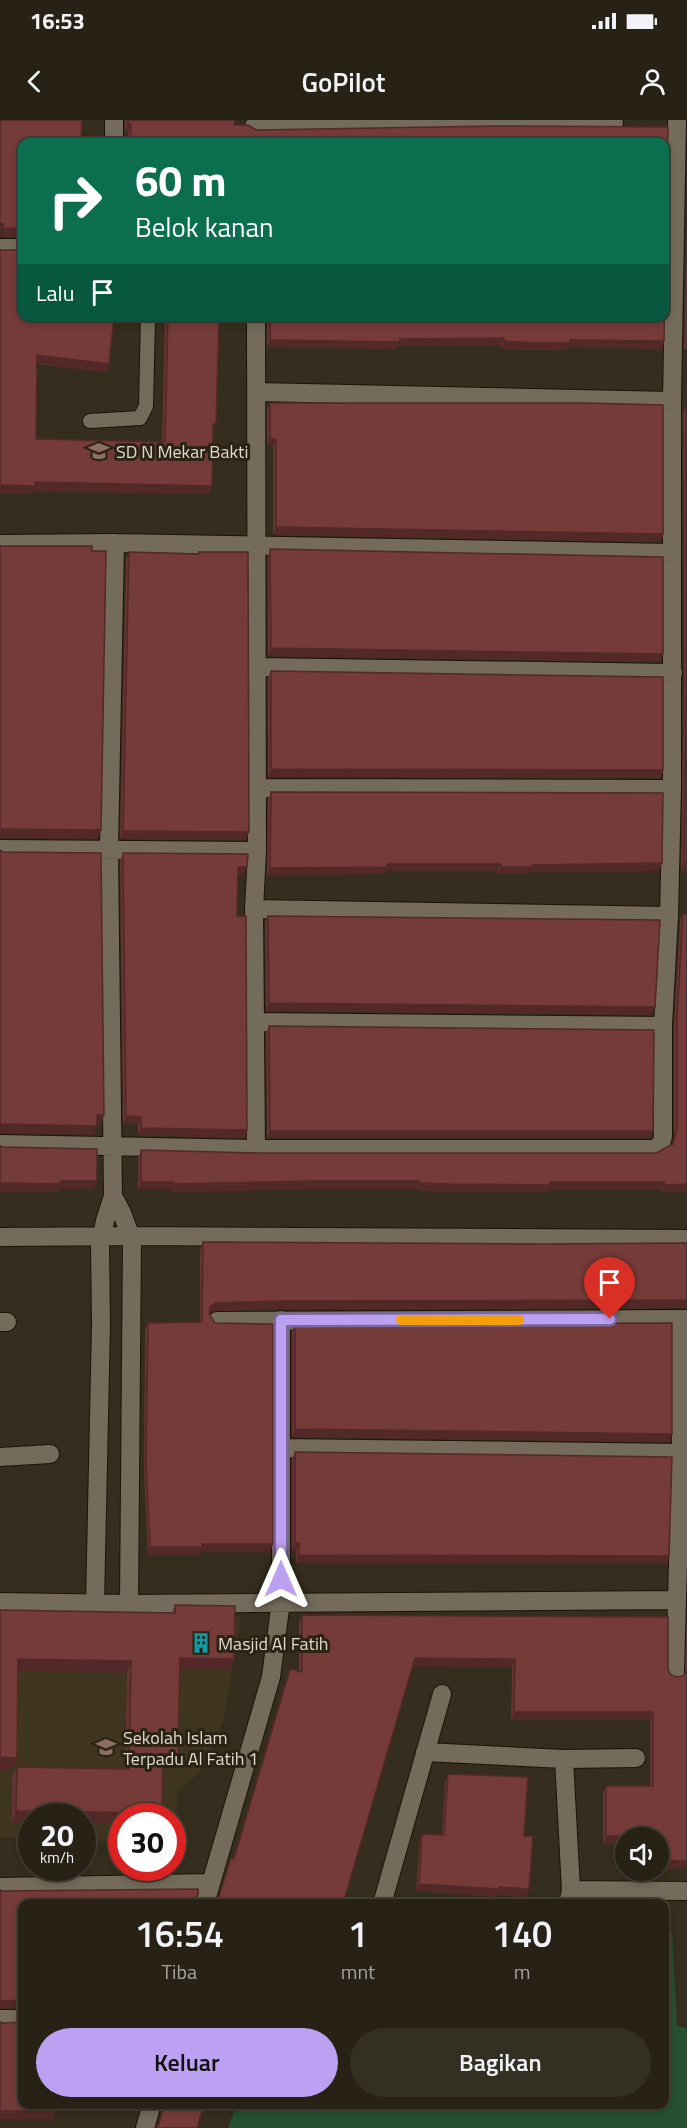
<!DOCTYPE html>
<html lang="id">
<head>
<meta charset="utf-8">
<style>
  :root { --surface:#282216; --page:#342f23; --text:#f1f3f6; --muted:#a5a4a1; --line:#443f35; --accent:#bca0f2 }
  body { margin:0; font-family:"Titillium Web",sans-serif; background:var(--page); color:var(--text); height:100vh; display:flex; flex-direction:column; font-size:22px; white-space:nowrap }
  * { box-sizing:border-box; margin:0 }
  p { font-size:20px; color:var(--muted) }
  .icon { flex:none; width:33px; height:33px; fill:none; stroke:currentColor; stroke-width:2; stroke-linecap:round; stroke-linejoin:round }
  .map { position:relative; flex:1; overflow:hidden }
  .details { position:absolute; left:18px; top:1779px; width:651px; height:210px; display:flex; flex-direction:column; background:var(--surface); border-radius:12px; box-shadow:0 3px 9px #0003,0 0 0 2px var(--line) }
  .details>* { flex:none }
  .banner { position:absolute; left:18px; top:18px; width:651px; height:183px; border-radius:12px; box-shadow:0 3px 9px #0003,0 0 0 2px var(--line); background:#0b6e4f; color:#fff; overflow:hidden }
  .buttons { position:absolute; left:615px; top:1707px; display:grid; gap:12px }
  .buttons a { display:grid; place-items:center; width:54px; height:54px; border-radius:50%; background:var(--surface); box-shadow:0 3px 9px #0003,0 0 0 2px var(--line); font-size:30px }
  .speed { position:absolute; left:18px; top:1683px; display:flex; gap:12px; font-size:30px; font-weight:700; text-align:center }
  .speed>* { display:grid; place-content:center; width:78px; height:78px; border-radius:50%; background:var(--surface); box-shadow:0 3px 9px #0003,0 0 0 2px var(--line); line-height:1 }
  .speed small { font-size:15px; font-weight:400 }
  .speed .limit { border:9px solid #d22; background:#fff; color:#111 }
  .pin { position:absolute; display:grid; place-items:center; width:51px; height:51px; color:#fff; margin:-62px -26px; border-radius:50% 50% 50% 0; rotate:-45deg; box-shadow:0 0 6px #0007 }
  .pin .icon { rotate:45deg }
  .me { position:absolute; width:66px; margin:-33px; rotate:0deg; stroke-linejoin:round; filter:drop-shadow(0 0 4px #0008) }
  .turn { display:flex; align-items:center; gap:21px; height:126px; padding:0 18px; font-size:27px }
  .turn .icon { width:78px; height:78px; stroke-width:2.5 }
  .turn b { display:block; font-size:42px; line-height:51px }
  .then { display:flex; align-items:center; height:57px; padding:0 18px; background:#0003; gap:12px; font-size:22px }
  .eta { display:flex; justify-content:space-evenly; align-items:center; height:102px; text-align:center }
  .eta b { font-size:36px; font-weight:600; line-height:42px }
  .cta { display:flex; gap:12px; margin-top:auto; padding:12px 18px }
  .cta a { flex:1; height:69px; border-radius:36px; background:var(--accent); color:#111; font-size:24px; font-weight:600; line-height:69px; text-align:center }
  .cta a+a { background:var(--page); color:var(--text) }
  .status { display:flex; justify-content:space-between; align-items:center; height:42px; padding:0 30px; background:var(--surface); direction:ltr }
  .status svg { height:16px; fill:currentColor }
  header { display:flex; justify-content:space-between; align-items:center; height:78px; padding:0 18px; background:var(--surface); font-size:27px; font-weight:600 }
  .map>svg:first-child { display:block }
</style>
</head>
<body>
<div class="status"><b>16:53</b><svg viewBox="0 0 49 12"><path d="M0 12V9h3v3zM5 12V6h3v6zM10 12V3h3v9zM15 12V0h3v12zM26 1h20v11H26zM47 4h2v5h-2z"/></svg></div>
<header><svg class="icon" aria-label="back" viewBox="0 0 24 24"><path d="M15 5l-7 7 7 7"/></svg>GoPilot<svg class="icon" aria-label="person" viewBox="0 0 24 24"><circle cx="12" cy="8" r="4"/><path d="M4 21q1-7 8-7t8 7"/></svg></header>
<div class="map">
<svg width="687" height="2008" viewBox="0 0 687 2008">
  <rect width="100%" height="100%" fill="#352d1d"/>
  <path fill="#40351f" d="M0 1493 241 1496 224 1600 198 1654 177 1671V1725H173L172 1696H122L121 1722 83 1721 82 1696H32L31 1718 0 1717Z"/>
  <path fill="#255031" d="M664 1812H672L677 1906 687 1908V2008H228L236 1985 664 1984Z"/>
  <g fill="none" stroke-linecap="round" stroke-linejoin="round">
    <g stroke="#1c1506" stroke-width="16">
      <path id="lane" d="M90 301 140 298 146 286 148 196"/>
    </g>
    <g stroke="#1c1506" stroke-width="20">
      <path id="street" d="M114 0V22
        M254 6 372 5 494 2 614 3
        M0 128H22
        M257 272 672 281
        M0 424 115 423 672 433
        M258 547 673 553
        M256 668 672 669
        M0 729 257 731
        M254 789 669 796
        M256 902 663 906
        M0 1024 256 1029H653L661 1025 663 1016V906L669 796 672 669V281L677 0
        M256 1029 254 789 257 731 256 196
        M113 1076 109 730 115 423
        M0 1117 132 1116 687 1119
        M217 1201 687 1199
        M0 1202H7
        M281 1328 681 1333
        M0 1337 50 1334
        M0 1482 129 1484 676 1480
        M95 1484 101 1204 100 1125 105 1101 113 1076 122 1093 132 1120 129 1484
        M675 1553 681 1333 680 1199
        M425 1632 564 1639 636 1638
        M564 1639 571 1770 568 1784
        M0 1767 211 1763
        M571 1770 687 1771
        M205 1784 271 1557 281 1481V1200
        M382 1784 442 1574
        M0 1899H22
        M145 2008 152 1984"/>
    </g>
    <use href="#lane" stroke="#746b5a" stroke-width="14"/>
    <use href="#street" stroke="#746b5a" stroke-width="18"/>
  </g>
  <path fill="#653331" d="M125 0H235L234 5 256 10 668 7 664 221 662 229 568 227 567 230H535L501 229V226H398L397 229 267 227V196H664V22H128V12H125Z
    M687 106V229H684Z
    M0 132 106 252 37 244 36 319 162 322 165 196H219L213 312 212 366 209 374 33 371 32 374H0Z
    M270 283 663 414 661 422 273 415V326H267V290Z
    M686 285 687 751H681L684 553 683 293Z
    M270 429 661 542 268 536V437Z
    M129 432 199 434V432L249 712 246 720 120 719 126 440Z
    M271 551 663 650 661 658 268 657V558Z
    M271 672 662 743 659 751 530 752 529 754H498V751H386L385 754 267 755 268 679Z
    M123 733 244 755H237V796L245 1018 138 1015V1004H123L120 741Z
    M683 794H687V1072H661V1070H548V1072H448L416 1070V1069H309L172 1072V1069H138V1038L141 1030 259 1033H656L672 1024 674 1016V906L680 801Z
    M268 796 652 895 266 891 265 803Z
    M269 906 653 1011 650 1018H267L266 913Z
    M203 1122 541 1124 687 1123V1188L280 1189 212 1191 209 1194 270 1431 200 1432 199 1435H148L144 1352 145 1210 148 1203 200 1202V1130Z
    M295 1204 670 1322 292 1317V1212Z
    M295 1332 669 1436 667 1443H296V1431H292V1339Z
    M175 1485 234 1539 230 1550 180 1549 174 1646H163L162 1693 161 1696H122V1704H82V1696L12 1703V1658L17 1647 125 1649 127 1552 18 1550 17 1638 12 1649H0V1490L172 1493Z
    M687 1492V1748L658 1749V1718H626V1724H603V1674L606 1666H650V1600H511L512 1547 412 1546 218 1781 231 1738 233 1739 287 1557 290 1549 299 1552V1503L302 1495 668 1550 671 1555 677 1557 683 1556 685 1553Z
    M448 1654 524 1716 526 1777 497 1775V1777L416 1771 420 1721 422 1714 442 1715 445 1662Z"/>
  <path fill="#522928" d="M128 4H131L128 12H125Z
    M0 104H4L1 112H0Z
    M3 108 22 109V118L0 117Z
    M504 218 501 226H398L397 229 267 227 270 220Z
    M570 220 664 221 662 229 568 227 567 230 501 229 504 221Z
    M37 235 109 244 106 252 34 243Z
    M270 319H276L273 326H267Z
    M35 362 212 366 209 374 33 371 32 374H0V365Z
    M276 407 663 414 661 422 273 415Z
    M271 528 663 534 661 542 268 536Z
    M271 649 663 650 661 658 268 657Z
    M3 709 101 710 98 719 0 718V710Z
    M123 711 249 712 246 720 120 719Z
    M662 743 659 751 530 752 529 754H498L501 747 532 745Z
    M684 743H687V751H681Z
    M387 744H501L498 751H386L385 754 267 755 270 748Z
    M238 747H247L244 755 235 754Z
    M269 883 655 887 652 895 266 891Z
    M97 995H104L101 1004H94Z
    M126 996 141 997 138 1004H123Z
    M3 1004 97 1006 94 1015 0 1013V1006Z
    M141 1008 247 1010 245 1018 138 1015Z
    M270 1011H653L650 1018H267Z
    M61 1061H97L94 1069H59L58 1072H0V1063Z
    M312 1061H419L416 1069H309L172 1072 174 1064Z
    M141 1062H174L172 1069H138Z
    M664 1062 661 1070H548V1072H448L416 1070 419 1063Z
    M687 1064V1072H661L664 1065Z
    M687 1180V1188L280 1189 212 1191 208 1195 210 1187 215 1183 283 1181Z
    M295 1309 672 1314 670 1322 292 1317Z
    M295 1423H299L296 1431H292Z
    M202 1424H273L270 1431 200 1432 199 1435H148L150 1427Z
    M299 1435 669 1436 667 1443H296Z
    M180 1538 234 1539 230 1550 176 1549Z
    M415 1538 515 1539 512 1547 412 1546Z
    M18 1539 131 1541 127 1552 14 1550Z
    M514 1592H653L650 1600H511Z
    M163 1634 178 1635 174 1646H159Z
    M0 1637 17 1638 12 1649H0Z
    M16 1691 162 1693 161 1696H122V1704H82V1696H32V1703H12Z
    M606 1716H654V1718H626V1724H603Z
    M658 1741H687V1748L658 1749Z
    M419 1764 499 1767 529 1769 526 1777 497 1775V1777L416 1771Z
    M22 1880V1888L0 1889V1881Z
    M0 1991H56L53 1999H0Z"/>
  <path fill="#753b39" stroke="#522928" stroke-width="1.5" d="M0 0H82L81 22H22V109L3 108 4 104H0Z
    M128 0H235L234 5H248L256 10 497 6 668 7 664 221 570 220V223H537L504 221V218L400 219V222L270 220V196H664V22H130L131 4H128Z
    M0 130H22V196H114L109 244 37 235 36 319 165 322 168 196H219L216 304H213L212 366 35 362V366L0 365Z
    M270 283H586L663 285V414L276 407V319H270Z
    M686 285H687V743H684L687 545Z
    M0 426H92V431H106L101 710 3 709 0 710Z
    M270 429 663 437V534L271 528Z
    M129 432 199 434V432H248L249 712 123 711Z
    M271 551 663 557V650L271 649Z
    M271 672 663 673 662 743 532 745V747H501V744H387V747L270 748Z
    M0 730 3 732 101 733 104 995H97V1006L3 1004 0 1006Z
    M123 733 248 734 247 747H238L237 796H246L247 1010 141 1008V997L126 996Z
    M683 794H687V1064L664 1065V1062H550V1065L450 1064 419 1063V1061H312L174 1064V1062H141V1030L259 1033H656L673 1024 677 1008V899Z
    M268 796 660 800 655 887 269 883Z
    M269 906 654 910 653 1011H270Z
    M0 1026 3 1027 97 1029V1061H61V1064L0 1063Z
    M203 1122 541 1124 687 1123V1180L283 1181 215 1183 210 1187 209 1194 215 1203 273 1204V1424H202V1427H150L146 1344 148 1203 202 1202Z
    M672 1203V1314L295 1309V1204Z
    M295 1332 672 1337 669 1436 299 1435V1423H295Z
    M175 1485 235 1486 234 1539 180 1538 178 1635 163 1634 162 1693 16 1691 17 1647 129 1649 131 1541 18 1539 17 1638 0 1637V1490L175 1493Z
    M302 1495 668 1497V1550L671 1555 677 1557 683 1556 687 1551V1741H658V1718H654V1716H606V1666H653V1592H514L515 1539 415 1538 343 1784H215L218 1780 231 1738 234 1739 290 1549 302 1552Z
    M448 1654 528 1657 524 1716H533L529 1769 499 1767V1769L419 1764 422 1714 444 1715Z
    M198 1769 197 1780 201 1784H22V1880L0 1881V1770L3 1771Z
    M0 1902 3 1903 22 1902V1984H56V1991H0Z
    M164 1984H204L197 2008H155L159 2004Z"/>
  <g fill="none" stroke-linecap="round" stroke-linejoin="round">
    <g stroke="#7a689d" stroke-width="15">
      <path id="route" d="M281 1459V1200L610 1199"/>
    </g>
    <use href="#route" stroke="#bca0f2" stroke-width="10"/>
    <path stroke="#f59e0b" stroke-width="10" d="M401 1200H519"/>
  </g>
  <defs>
    <g id="school-bare" transform="scale(1.62)"><path d="M0-5L7-2L0 1L-7-2ZM-4 1L0 2.5L4 1V4Q0 6-4 4Z" fill="#8d6e63" stroke="#2b2314" stroke-width="2.5" paint-order="stroke"/></g>
    <g id="building-bare" transform="scale(1.62)"><path d="M-4-6H4V6H1V3H-1V6H-4ZM-2.5-4.3h1.7v1.8h-1.7ZM.8-4.3h1.7v1.8H.8ZM-2.5-1h1.7V.8h-1.7ZM.8-1h1.7V.8H.8Z" fill="#0f9aa8" stroke="#2b2314" stroke-width="2.5" paint-order="stroke"/></g>
  </defs>
  <g fill-rule="evenodd">
    <use href="#school-bare" x="99" y="331"/>
    <use href="#building-bare" x="201" y="1523"/>
    <use href="#school-bare" x="106" y="1627"/>
  </g>
  <g text-anchor="middle" dominant-baseline="central" stroke-width="6" stroke-linejoin="round" paint-order="stroke">
    <g font-size="18" fill="#dfd9d0" stroke="#2b2314" text-anchor="start">
      <text x="116" y="331">SD N Mekar Bakti</text>
      <text x="218" y="1523">Masjid Al Fatih</text>
      <text x="123" y="1617">Sekolah Islam<tspan x="123" dy="21">Terpadu Al Fatih 1</tspan></text>
    </g>
  </g>
</svg>
<div class="buttons">
<a><svg class="icon" aria-label="sound" viewBox="0 0 24 24"><path d="M4 9h4l5-4v14l-5-4H4zM17 9q2 3 0 6"/></svg></a>
</div>
<div class="speed"><div>20<small>km/h</small></div><div class="limit">30</div></div>
<div class="pin" style="left:610px;top:1199px;background:#d93025"><svg class="icon" aria-label="arrive" viewBox="0 0 24 24"><path d="M6 21V4h12l-3 4 3 4H6"/></svg></div>
<svg class="me" style="left:281px;top:1459px" viewBox="-20 -20 40 40"><path d="M0-17L14 15 0 8-14 15z" fill="#bca0f2" stroke="#fff" stroke-width="4"/></svg>
<div class="banner">
<div class="turn"><svg class="icon" aria-label="right" viewBox="0 0 24 24"><path d="M7 20v-9h11M14 6l5 5-5 5"/></svg><div><b>60 m</b>Belok kanan</div></div>
<div class="then">Lalu<svg class="icon" aria-label="arrive" viewBox="0 0 24 24"><path d="M6 21V4h12l-3 4 3 4H6"/></svg></div>
</div>
<section class="details">
<div class="eta">
<div><b>16:54</b><p>Tiba</p></div>
<div><b>1</b><p>mnt</p></div>
<div><b>140</b><p>m</p></div>
</div>
<div class="cta"><a>Keluar</a><a>Bagikan</a></div>
</section>
</div>
</body>
</html>
